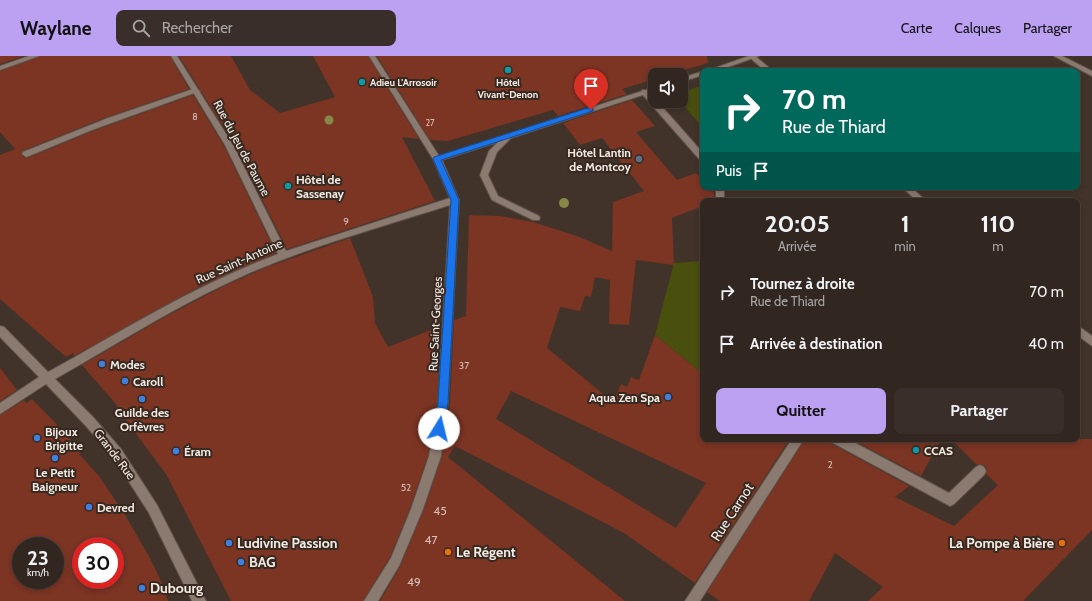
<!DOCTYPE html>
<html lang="fr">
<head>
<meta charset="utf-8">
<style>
  :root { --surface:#312620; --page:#392e29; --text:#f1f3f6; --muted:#a8a5a5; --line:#4c433e; --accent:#bca0f2 }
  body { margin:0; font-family:Cabin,sans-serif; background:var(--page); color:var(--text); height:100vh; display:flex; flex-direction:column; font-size:15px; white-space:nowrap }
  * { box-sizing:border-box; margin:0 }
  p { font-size:13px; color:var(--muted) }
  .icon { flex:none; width:22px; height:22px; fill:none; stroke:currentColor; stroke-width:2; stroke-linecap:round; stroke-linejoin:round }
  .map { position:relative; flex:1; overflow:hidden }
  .sheet { position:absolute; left:700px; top:142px; width:380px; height:244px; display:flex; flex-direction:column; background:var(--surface); border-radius:8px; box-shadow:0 2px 6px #0003,0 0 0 1px var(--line) }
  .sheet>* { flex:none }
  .hud { position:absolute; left:700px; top:12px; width:380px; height:122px; border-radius:8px; box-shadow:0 2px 6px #0003,0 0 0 1px var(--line); background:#00695c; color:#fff; overflow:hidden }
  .buttons { position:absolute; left:648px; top:12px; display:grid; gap:8px }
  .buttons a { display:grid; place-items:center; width:40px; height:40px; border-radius:8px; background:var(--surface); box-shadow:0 2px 6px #0003,0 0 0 1px var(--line); font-size:20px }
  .speed { position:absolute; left:12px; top:481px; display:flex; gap:8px; font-size:20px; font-weight:700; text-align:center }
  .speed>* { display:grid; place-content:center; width:52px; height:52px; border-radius:50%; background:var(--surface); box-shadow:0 2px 6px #0003,0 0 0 1px var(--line); line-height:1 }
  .speed small { font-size:10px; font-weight:400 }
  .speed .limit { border:6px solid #d22; background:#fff; color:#111 }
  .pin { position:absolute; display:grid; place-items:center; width:34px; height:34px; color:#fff; margin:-41px -17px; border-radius:50% 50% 50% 0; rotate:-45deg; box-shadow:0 0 4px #0007 }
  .pin .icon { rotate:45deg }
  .me { position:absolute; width:44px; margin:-22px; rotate:9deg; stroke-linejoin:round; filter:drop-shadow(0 0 3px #0008) }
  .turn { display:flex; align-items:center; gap:14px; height:84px; padding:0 16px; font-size:18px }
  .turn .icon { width:52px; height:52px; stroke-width:2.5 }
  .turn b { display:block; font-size:28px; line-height:34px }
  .then { display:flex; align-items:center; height:38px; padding:0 16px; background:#0003; gap:8px; font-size:15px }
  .eta { display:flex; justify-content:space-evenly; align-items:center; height:68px; text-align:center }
  .eta b { font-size:24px; font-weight:800; line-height:28px }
  .button { display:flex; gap:8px; margin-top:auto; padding:8px 16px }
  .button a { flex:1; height:46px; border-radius:8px; background:var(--accent); color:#111; font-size:16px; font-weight:800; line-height:46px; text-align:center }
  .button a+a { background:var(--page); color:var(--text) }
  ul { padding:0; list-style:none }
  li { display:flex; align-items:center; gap:12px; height:52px; padding:0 16px }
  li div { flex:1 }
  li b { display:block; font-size:15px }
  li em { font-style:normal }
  header { display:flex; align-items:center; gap:24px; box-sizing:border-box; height:56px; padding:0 20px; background:var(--accent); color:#111 }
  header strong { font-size:19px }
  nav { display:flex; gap:22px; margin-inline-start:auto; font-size:14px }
  .search { width:280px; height:36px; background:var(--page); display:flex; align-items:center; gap:10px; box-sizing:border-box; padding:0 14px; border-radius:8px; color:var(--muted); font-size:15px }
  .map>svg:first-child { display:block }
</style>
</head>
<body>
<header>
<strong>Waylane</strong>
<div class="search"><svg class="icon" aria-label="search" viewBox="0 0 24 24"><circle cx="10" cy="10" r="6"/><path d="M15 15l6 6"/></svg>Rechercher</div>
<nav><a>Carte</a><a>Calques</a><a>Partager</a></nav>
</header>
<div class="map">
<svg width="1092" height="545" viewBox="0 0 1092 545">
  <rect width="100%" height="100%" fill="#41332a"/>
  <path fill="#49500d" d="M703 29V72L680 45H681V37Z
    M703 205V318L655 279 674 207Z"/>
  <path fill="#7c3423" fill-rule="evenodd" d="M0 0H24L0 8Z
    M40 0H170L189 33 107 61 22 95 21 99 25 102 30 101 93 75 193 39 224 90 276 197 199 231 74 300 73 297 66 301 0 243V99L15 93 0 76V15Z
    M179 0H231L250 34 280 57 335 41 313 0H368L419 83 402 81 435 145 287 193 234 88Z
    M377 0H707L708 7 667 19H655V23L622 33 627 38 558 60 553 54 448 85 430 84Z
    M632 44 655 70 636 76 677 124 696 117 703 124V131H709L714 137V145H703V150L672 162 674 209 636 204 629 269 609 268 610 224 595 221 591 241 585 240 580 255 560 251 547 292 613 346 621 328 627 331 631 321 639 324 655 279 703 318V383H790L695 527 624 477 455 390 448 401 625 545H380L400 511 424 453 442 400 450 346 454 264 466 260 469 159 500 160 533 166 577 180 612 195 613 146 644 135 602 82 580 89 563 67ZM511 335 706 427 676 472 496 363Z
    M350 182 373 241 375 267 388 291 441 270 437 346 428 400 410 452 390 501 363 545H231L166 418 131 371 115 347 82 309 163 262 224 230 270 210Z
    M0 312 17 334 0 345Z
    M32 343 65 377 81 397 79 398 99 420 124 457 150 502 160 523 168 545H0V359L24 344 26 347ZM21 490H55V524H21ZM81 490H115V524H81Z
    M805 383H830L832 388 909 430 895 441 954 470 998 429 986 418 987 414 985 410 981 408 977 409 951 383H1092V474L1023 545H868L883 531 835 497 809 545H720L707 536Z
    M851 383H941L921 420Z"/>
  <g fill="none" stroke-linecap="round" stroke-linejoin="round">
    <g stroke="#5d5149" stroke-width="2">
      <path id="service" d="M193 33H196L200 35 92 74 29 100 26 101 22 98 23 96 108 62Z
        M642 34H648L655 43V45H657L703 97V105L700 104 642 38Z
        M716 131H724V145H716Z
        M831 383H848L949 437 976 411 980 409 984 411 986 415 984 419 954 448 950 450 833 387Z"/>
    </g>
    <g stroke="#5d5149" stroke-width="2">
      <path id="pedestrian" d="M0 270 4 271 48 316 75 301 79 300 83 301 84 304 83 307 55 323 93 361 121 393 157 449 206 545H192L149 457 113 401 85 369 46 328 0 358V347L39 321 0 281Z"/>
    </g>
    <g stroke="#5d5149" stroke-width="2">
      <path id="minor" d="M29 0H39L0 14V10Z
        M171 0H177L233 89 286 195 450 142 433 103 369 0H375L439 100 655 31V35L511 82 497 96 488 119 498 140 539 160 540 162 539 164H533L492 144 491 142 480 119 489 95 498 86 442 104 459 144 448 346 441 400 423 453 399 510 378 545H364L391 502 411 453 429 400 438 346 450 149C381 171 311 190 245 219 188 244 136 276 83 307L79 308 75 307 74 304 75 301C141 263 206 225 278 198L225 89Z
        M749 0H759L717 15H706Z
        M1054 0H1062L1092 15V20Z
        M704 15 703 19 681 26V22Z
        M792 383H804L700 545H685Z"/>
    </g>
    <g stroke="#5d5149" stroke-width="2">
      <path id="secondary" d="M748 0H755L773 15H765Z
        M902 131H911L926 145H917Z
        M1077 269 1092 280V290L1077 279Z"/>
    </g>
    <use href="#service" fill="#8b7a70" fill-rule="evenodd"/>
    <use href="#pedestrian" fill="#8b7a70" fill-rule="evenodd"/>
    <use href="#minor" fill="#8b7a70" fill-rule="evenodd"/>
    <use href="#secondary" fill="#8b7a70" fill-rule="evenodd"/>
  </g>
  <g fill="#878848">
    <circle cx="329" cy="64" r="4.5"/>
    <circle cx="564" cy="147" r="5"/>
  </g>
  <path fill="#1a73e8" stroke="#114b97" d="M591 51 593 52V55L441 104 459 144 448 346 444 373 443 376 439 378 435 376 434 373 438 346 451 144 433 103 434 101Z"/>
  <g fill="#0f9aa8" stroke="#372920" stroke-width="1.5">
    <circle cx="508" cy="14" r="4"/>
    <circle cx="362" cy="26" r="4"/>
    <circle cx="288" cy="130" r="4"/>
    <circle cx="916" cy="394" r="4"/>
  </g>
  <circle fill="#5c6f8a" stroke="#372920" stroke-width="1.5" cx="639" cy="103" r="4"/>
  <g fill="#3f7fe0" stroke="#372920" stroke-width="1.5">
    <circle cx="102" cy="308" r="4"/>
    <circle cx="125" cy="325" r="4"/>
    <circle cx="668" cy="341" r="4"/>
    <circle cx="142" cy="343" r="4"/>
    <circle cx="37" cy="382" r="4"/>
    <circle cx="176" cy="395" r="4"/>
    <circle cx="55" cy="402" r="4"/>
    <circle cx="89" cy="451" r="4"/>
    <circle cx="229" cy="487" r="4"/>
    <circle cx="241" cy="506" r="4"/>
    <circle cx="142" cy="532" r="4"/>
  </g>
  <g fill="#e8710a" stroke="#372920" stroke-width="1.5">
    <circle cx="1062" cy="487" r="4"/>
    <circle cx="448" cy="496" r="4"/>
  </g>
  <g text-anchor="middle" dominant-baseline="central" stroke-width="4" stroke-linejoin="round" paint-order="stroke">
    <g font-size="9" fill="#d5bcb4">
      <text x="195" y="60">8</text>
      <text x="430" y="66">27</text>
    </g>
    <g font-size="10" font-weight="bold" fill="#f3eae4" stroke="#372920" text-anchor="start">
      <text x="370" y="26">Adieu L'Arrosoir</text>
      <text x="508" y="26" text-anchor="middle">Hôtel<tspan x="508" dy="12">Vivant-Denon</tspan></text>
    </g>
    <g font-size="10" fill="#d5bcb4">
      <text x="346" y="165">9</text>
      <text x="464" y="309">37</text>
      <text x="830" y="408">2</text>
      <text x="406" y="431">52</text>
    </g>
    <g font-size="12" fill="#f3eae4" stroke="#372920">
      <text transform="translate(242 92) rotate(62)">Rue du Jeu de Paume</text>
      <text transform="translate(239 205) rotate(-24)">Rue Saint-Antoine</text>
      <text transform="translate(435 268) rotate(-87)">Rue Saint-Georges</text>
      <text transform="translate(115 398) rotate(53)">Grande Rue</text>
    </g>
    <g font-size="12" font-weight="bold" fill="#f3eae4" stroke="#372920" text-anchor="start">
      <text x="631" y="96" text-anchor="end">Hôtel Lantin<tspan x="631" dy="14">de Montcoy</tspan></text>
      <text x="296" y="123">Hôtel de<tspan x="296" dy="14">Sassenay</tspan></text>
      <text x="110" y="308">Modes</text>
      <text x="133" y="325">Caroll</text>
      <text x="660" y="341" text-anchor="end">Aqua Zen Spa</text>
      <text x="142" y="356" text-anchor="middle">Guilde des<tspan x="142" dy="14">Orfèvres</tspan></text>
      <text x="45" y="375">Bijoux<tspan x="45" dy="14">Brigitte</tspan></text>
      <text x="924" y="394">CCAS</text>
      <text x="184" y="395">Éram</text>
      <text x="55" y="416" text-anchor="middle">Le Petit<tspan x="55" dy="14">Baigneur</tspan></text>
      <text x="97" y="451">Devred</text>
    </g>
    <g font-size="12" fill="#d5bcb4">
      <text x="440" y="454">45</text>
      <text x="431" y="483">47</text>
      <text x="414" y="525">49</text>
    </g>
    <g font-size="14" fill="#f3eae4" stroke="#372920">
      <text transform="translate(732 456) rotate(-57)">Rue Carnot</text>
    </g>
    <g font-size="14" font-weight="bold" fill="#f3eae4" stroke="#372920" text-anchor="start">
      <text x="237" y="487">Ludivine Passion</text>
      <text x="1054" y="487" text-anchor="end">La Pompe à Bière</text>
      <text x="456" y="496">Le Régent</text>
      <text x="249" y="506">BAG</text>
      <text x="150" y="532">Dubourg</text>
    </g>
  </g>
</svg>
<div class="buttons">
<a><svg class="icon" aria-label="sound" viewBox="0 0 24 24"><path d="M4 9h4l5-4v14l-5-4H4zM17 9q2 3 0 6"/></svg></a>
</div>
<div class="speed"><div>23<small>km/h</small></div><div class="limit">30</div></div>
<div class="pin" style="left:591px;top:54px;background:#d93025"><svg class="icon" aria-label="arrive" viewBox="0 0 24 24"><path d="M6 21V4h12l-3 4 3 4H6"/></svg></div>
<svg class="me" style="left:439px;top:373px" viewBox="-20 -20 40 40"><circle r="19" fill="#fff"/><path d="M0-13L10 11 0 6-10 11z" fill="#1a73e8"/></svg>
<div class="hud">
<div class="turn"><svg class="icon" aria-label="right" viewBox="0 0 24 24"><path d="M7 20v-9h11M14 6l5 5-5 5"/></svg><div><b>70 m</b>Rue de Thiard</div></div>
<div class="then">Puis<svg class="icon" aria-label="arrive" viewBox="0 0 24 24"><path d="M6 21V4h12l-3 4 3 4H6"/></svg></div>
</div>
<section class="sheet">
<div class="eta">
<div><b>20:05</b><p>Arrivée</p></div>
<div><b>1</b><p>min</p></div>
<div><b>110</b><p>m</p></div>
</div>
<ul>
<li><svg class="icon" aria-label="right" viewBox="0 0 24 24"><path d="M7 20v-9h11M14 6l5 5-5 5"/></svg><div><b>Tournez à droite</b><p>Rue de Thiard</p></div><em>70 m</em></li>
<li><svg class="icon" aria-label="arrive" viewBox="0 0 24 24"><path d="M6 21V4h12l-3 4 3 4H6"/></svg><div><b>Arrivée à destination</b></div><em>40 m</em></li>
</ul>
<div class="button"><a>Quitter</a><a>Partager</a></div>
</section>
</div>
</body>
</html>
